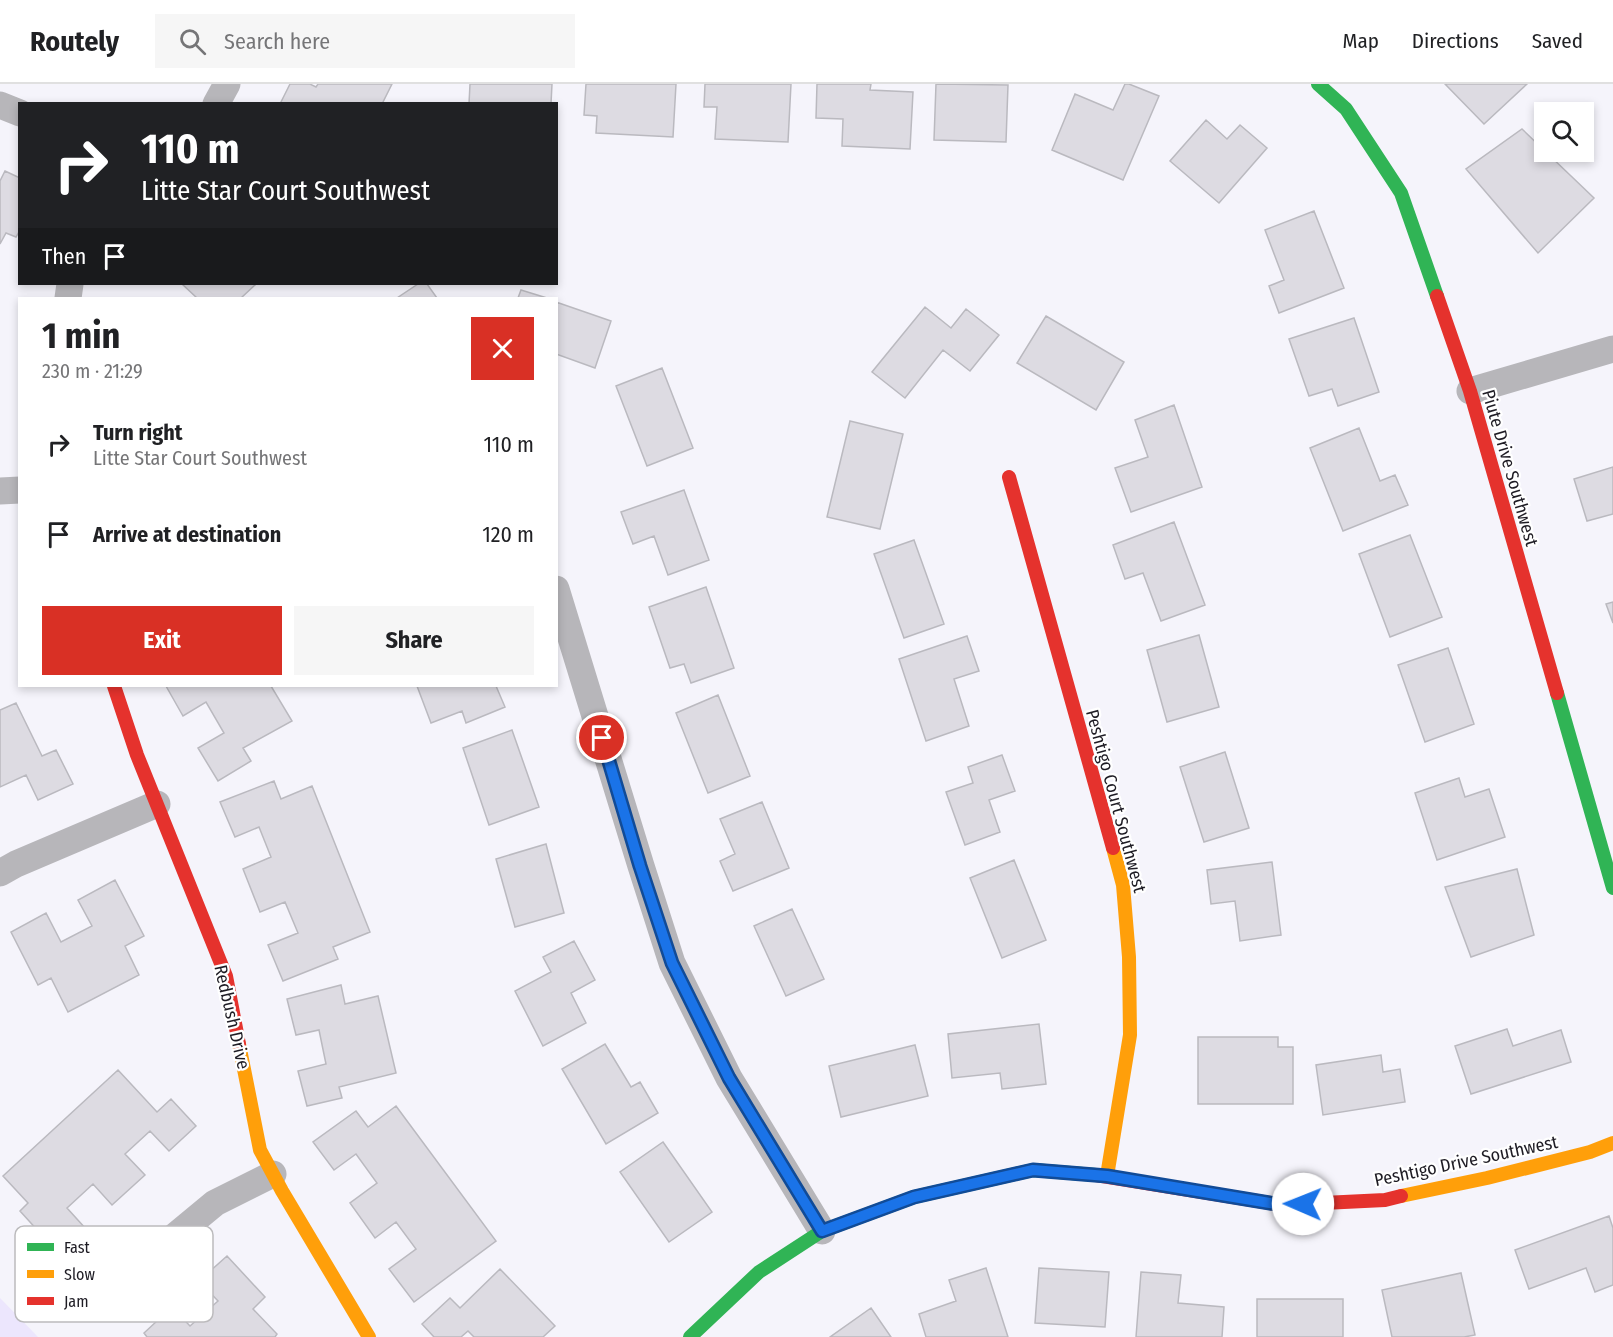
<!DOCTYPE html>
<html lang="en">
<head>
<meta charset="utf-8">
<style>
  :root { --surface:#fff; --page:#f6f6f6; --text:#202124; --muted:#757577; --line:#e0e0e0; --accent:#d93025 }
  body { margin:0; font-family:"Fira Sans Condensed",sans-serif; background:var(--page); color:var(--text); height:100vh; display:flex; flex-direction:column; font-size:22px; white-space:nowrap }
  * { box-sizing:border-box; margin:0 }
  p { font-size:20px; color:var(--muted) }
  .icon { flex:none; width:33px; height:33px; fill:none; stroke:currentColor; stroke-width:2; stroke-linecap:round; stroke-linejoin:round }
  .map { position:relative; flex:1; overflow:hidden }
  .sheet { position:absolute; left:18px; top:213px; width:540px; height:390px; display:flex; flex-direction:column; background:var(--surface); border-radius:0px; box-shadow:0 3px 9px #0003 }
  .sheet>* { flex:none }
  .banner { position:absolute; left:18px; top:18px; width:540px; height:183px; border-radius:0px; box-shadow:0 3px 9px #0003; background:#202124; color:#fff; overflow:hidden }
  .tools { position:absolute; left:1534px; top:18px; display:grid; gap:12px }
  .tools a { display:grid; place-items:center; width:60px; height:60px; border-radius:0px; background:var(--surface); box-shadow:0 3px 9px #0003; font-size:30px }
  .pin { position:absolute; display:grid; place-items:center; width:51px; height:51px; color:#fff; margin:-26px; border:3px solid #fff; border-radius:50%; box-shadow:0 2px 6px #0007 }
  .me { position:absolute; width:66px; margin:-33px; rotate:271deg; stroke-linejoin:round; filter:drop-shadow(0 0 4px #0008) }
  .turn { display:flex; align-items:center; gap:21px; height:126px; padding:0 24px; font-size:27px }
  .turn .icon { width:78px; height:78px; stroke-width:2.5 }
  .turn b { display:block; font-size:42px; line-height:51px }
  .then { display:flex; align-items:center; height:57px; padding:0 24px; background:#0003; gap:12px; font-size:22px }
  .round { display:grid; place-items:center; flex:none; width:63px; height:63px; border-radius:0px; background:var(--page) }
  .overview { display:flex; align-items:center; justify-content:space-between; height:102px; padding:0 24px }
  h1 { font-size:36px; font-weight:700; line-height:45px }
  .cta { display:flex; gap:12px; margin-top:auto; padding:12px 24px }
  .cta a { flex:1; height:69px; border-radius:0px; background:var(--accent); color:#fff; font-size:24px; font-weight:700; line-height:69px; text-align:center }
  .cta a+a { background:var(--page); color:var(--text) }
  ul { padding:0; list-style:none }
  li { display:flex; align-items:center; gap:18px; height:90px; padding:0 24px }
  li div { flex:1 }
  li b { display:block; font-size:22px }
  li em { font-style:normal }
  header { display:flex; align-items:center; gap:36px; box-sizing:border-box; height:84px; padding:0 30px; background:var(--surface); border-bottom:2px solid var(--line) }
  header strong { font-size:28px }
  nav { display:flex; gap:33px; margin-inline-start:auto; font-size:21px }
  .search { width:420px; height:54px; background:var(--page); display:flex; align-items:center; gap:15px; box-sizing:border-box; padding:0 21px; border-radius:0px; color:var(--muted); font-size:22px }
  .map>svg:first-child { display:block }
</style>
</head>
<body>
<header>
<strong>Routely</strong>
<div class="search"><svg class="icon" aria-label="search" viewBox="0 0 24 24"><circle cx="10" cy="10" r="6"/><path d="M15 15l6 6"/></svg>Search here</div>
<nav><a>Map</a><a>Directions</a><a>Saved</a></nav>
</header>
<div class="map">
<svg width="1613" height="1253" viewBox="0 0 1613 1253">
  <rect width="100%" height="100%" fill="#f5f4fb"/>
  <path fill="#ece6fd" d="M0 1214 38 1253H0Z"/>
  <path fill="#dddbe2" stroke="#bab9bf" stroke-width="1.5" d="M290 0H310L316 3 318 0H392L382 20H280Z
    M470 0H552L551 20H469Z
    M586 0H676L673 53 596 49 597 32 584 31Z
    M705 0H791L788 58 715 55 717 23H704Z
    M817 0H871L870 6 913 8 910 65 842 62 843 35 816 34Z
    M936 0 1008 1 1006 58 934 56Z
    M1125 0H1129L1159 12 1123 96 1052 66 1075 10 1113 26Z
    M1445 0H1527L1484 40Z
    M1206 36 1227 55 1240 41 1267 64 1219 119 1170 77Z
    M1522 45 1594 114 1538 169 1466 85Z
    M5 87 20 94V146L16 153 6 149 0 160V97Z
    M1314 127 1344 204 1279 229 1269 202 1284 196 1265 146Z
    M182 200H256L241 214H197Z
    M418 200H427L437 214H397Z
    M521 206 547 214H518Z
    M556 218 611 237 595 284 556 270Z
    M925 223 951 244 966 225 999 251 970 287 943 266 905 314 872 288Z
    M1046 232 1124 278 1096 326 1017 279Z
    M1354 234 1379 308 1338 322 1332 305 1309 312 1289 255Z
    M662 284 693 364 647 382 616 302Z
    M1174 321 1202 403 1131 428 1115 384 1148 373 1135 336Z
    M850 337 903 350 880 445 827 433Z
    M1359 344 1380 397 1395 391 1408 421 1343 447 1310 364Z
    M1613 383V430L1587 437 1574 395Z
    M684 406 709 476 668 491 654 452 633 460 621 428Z
    M1174 438 1205 521 1161 537 1143 489 1125 495 1113 461Z
    M1410 451 1442 533 1390 553 1359 470Z
    M914 456 944 540 904 554 874 470Z
    M706 503 734 584 691 599 684 580 670 584 649 523Z
    M1613 518V539L1606 520Z
    M1199 551 1219 623 1167 638 1147 566Z
    M967 552 979 587 954 595 969 642 926 657 899 575Z
    M1448 564 1474 640 1425 658 1398 581Z
    M166 602H271L292 637 243 664 251 677 218 697 198 664 224 649 206 618 183 632Z
    M417 602H496L505 623 466 639 462 627 431 639Z
    M718 611 750 692 708 709 676 629Z
    M16 619 42 672 56 666 73 700 38 716 26 691 0 703V626Z
    M512 646 539 723 489 741 463 664Z
    M1225 668 1249 744 1204 758 1180 683Z
    M1002 671 1015 707 989 716 1000 748 965 761 946 708 973 699 968 683Z
    M1459 694 1465 713 1489 705 1505 753 1437 776 1415 709Z
    M274 697 281 715 312 702 370 848 333 863 338 875 283 897 268 861 298 849 285 818 260 828 243 785 271 773 259 743 235 753 220 718Z
    M762 718 789 784 733 807 720 777 735 770 720 735Z
    M546 760 564 829 515 843 496 775Z
    M1014 776 1046 856 1002 874 970 794Z
    M1272 778 1281 851 1240 857 1235 817 1211 820 1207 786Z
    M1517 785 1534 851 1471 873 1445 803Z
    M115 796 144 852 125 862 139 891 68 928 51 894 38 901 11 848 46 829 61 858 92 842 78 816Z
    M792 825 824 895 786 912 754 842Z
    M574 857 595 896 571 909 586 939 543 962 515 907 551 888 543 873Z
    M341 901 345 920 378 912 396 989 339 1003 342 1014 307 1022 298 987 326 980 319 946 296 951 287 915Z
    M1039 940 1046 1000 1002 1005 1000 989 952 994 948 950Z
    M1507 945 1513 962 1561 946 1571 978 1471 1010 1455 962Z
    M1198 953H1278V963H1293V1020H1198Z
    M605 960 631 1003 640 998 658 1029 606 1060 562 985Z
    M915 961 928 1012 841 1033 829 982Z
    M1381 971 1383 988 1400 985 1405 1018 1323 1031 1316 981Z
    M118 986 157 1028 171 1015 196 1042 169 1067 150 1047 125 1070 145 1091 112 1121 93 1100 67 1124 86 1145 59 1170 20 1127 28 1119 3 1092Z
    M396 1022 496 1157 414 1218 389 1185 416 1165 396 1138 375 1154 350 1119 377 1099 356 1070 334 1086 313 1058 356 1027 368 1043Z
    M663 1058 712 1128 669 1158 620 1088Z
    M1609 1132 1613 1144V1201L1595 1208 1586 1184 1529 1205 1515 1166Z
    M227 1172 265 1213 253 1225 277 1250 275 1253H147L144 1249 172 1223 190 1242 218 1217 199 1197Z
    M986 1184 1008 1253H926L919 1230 956 1217 949 1196Z
    M1039 1184 1109 1188 1105 1243 1035 1239Z
    M500 1185 555 1242 543 1253H474L468 1247 461 1253H434L422 1240 450 1214 460 1224Z
    M1141 1188 1181 1191 1178 1219 1224 1223 1222 1253H1136Z
    M1461 1189 1475 1251 1464 1253H1392L1382 1206Z
    M1257 1215H1343V1253H1257Z
    M871 1224 891 1253H830Z"/>
  <g fill="none" stroke-linecap="round" stroke-linejoin="round">
    <path stroke="#b7b6ba" stroke-width="27" d="M216 20 227 0
      M0 21 20 29
      M68 214 70 200
      M1470 307 1613 265
      M0 407 20 406
      M556 505 641 782 672 879 729 994 822 1147
      M0 789 16 780 157 720
      M111 1205 215 1119 273 1090"/>
    <path stroke="#30b455" stroke-width="14" d="M1318 0 1346 25 1401 109 1437 212
      M1557 609 1613 804
      M690 1253 759 1188 822 1147 914 1113 1033 1086 1096 1091"/>
    <path stroke="#ff9f0a" stroke-width="14" d="M239 960 260 1066 282 1107 369 1253
      M1107 1092 1130 951 1129 873 1123 801 1113 764
      M1401 1112 1487 1094 1590 1068 1613 1059"/>
    <path stroke="#e5322d" stroke-width="14" d="M1437 212 1470 307 1557 609
      M1009 393 1113 764
      M114 602 137 671 226 892 239 960
      M1096 1091 1282 1121 1385 1116 1401 1112"/>
  </g>
  <g fill="none" stroke-linecap="round" stroke-linejoin="round">
    <g stroke="#114b97" stroke-width="15">
      <path id="route" d="M602 654 640 782 672 879 729 994 822 1147 914 1113 1033 1086 1107 1092 1282 1121 1303 1120"/>
    </g>
    <use href="#route" stroke="#1a73e8" stroke-width="10"/>
  </g>
  <g text-anchor="middle" dominant-baseline="central" stroke-width="4.5" stroke-linejoin="round" paint-order="stroke">
    <g font-size="18" fill="#1e1c24" stroke="#fff">
      <text transform="translate(1510 384) rotate(74)">Piute Drive Southwest</text>
      <text transform="translate(1116 717) rotate(75)">Peshtigo Court Southwest</text>
      <text transform="translate(232 933) rotate(77)">Redbush Drive</text>
      <text transform="translate(1466 1077) rotate(-12)">Peshtigo Drive Southwest</text>
    </g>
  </g>
  <rect x="15" y="1142" width="198" height="96" rx="9" fill="#fff" stroke="#bcbbbd" stroke-width="1.5"/>
  <rect x="27" y="1159" width="27" height="8" fill="#30b455"/>
  <rect x="27" y="1186" width="27" height="8" fill="#ff9f0a"/>
  <rect x="27" y="1213" width="27" height="8" fill="#e5322d"/>
  <g font-size="16" fill="#1e1c24">
    <text x="64" y="1169">Fast</text>
    <text x="64" y="1196">Slow</text>
    <text x="64" y="1223">Jam</text>
  </g>
</svg>
<div class="tools">
<a><svg class="icon" aria-label="search" viewBox="0 0 24 24"><circle cx="10" cy="10" r="6"/><path d="M15 15l6 6"/></svg></a>
</div>
<div class="pin" style="left:602px;top:654px;background:#d93025"><svg class="icon" aria-label="arrive" viewBox="0 0 24 24"><path d="M6 21V4h12l-3 4 3 4H6"/></svg></div>
<svg class="me" style="left:1303px;top:1120px" viewBox="-20 -20 40 40"><circle r="19" fill="#fff"/><path d="M0-13L10 11 0 6-10 11z" fill="#1a73e8"/></svg>
<div class="banner">
<div class="turn"><svg class="icon" aria-label="right" viewBox="0 0 24 24"><path d="M7 20v-9h11M14 6l5 5-5 5"/></svg><div><b>110 m</b>Litte Star Court Southwest</div></div>
<div class="then">Then<svg class="icon" aria-label="arrive" viewBox="0 0 24 24"><path d="M6 21V4h12l-3 4 3 4H6"/></svg></div>
</div>
<section class="sheet">
<div class="overview"><div><h1>1 min</h1><p>230 m · 21:29</p></div><a class="round" style="background:#d93025;color:#fff"><svg class="icon" aria-label="close" viewBox="0 0 24 24"><path d="M6 6l12 12M18 6L6 18"/></svg></a></div>
<ul>
<li><svg class="icon" aria-label="right" viewBox="0 0 24 24"><path d="M7 20v-9h11M14 6l5 5-5 5"/></svg><div><b>Turn right</b><p>Litte Star Court Southwest</p></div><em>110 m</em></li>
<li><svg class="icon" aria-label="arrive" viewBox="0 0 24 24"><path d="M6 21V4h12l-3 4 3 4H6"/></svg><div><b>Arrive at destination</b></div><em>120 m</em></li>
</ul>
<div class="cta"><a>Exit</a><a>Share</a></div>
</section>
</div>
</body>
</html>
